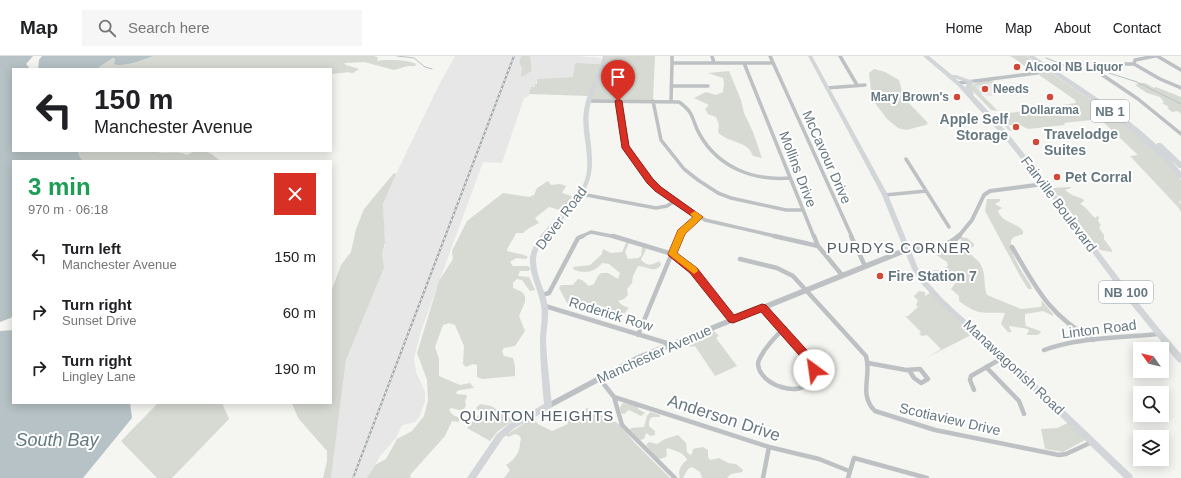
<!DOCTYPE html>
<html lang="en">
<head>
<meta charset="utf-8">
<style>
  :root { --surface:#fff; --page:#f6f6f6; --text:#202124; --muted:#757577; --line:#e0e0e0 }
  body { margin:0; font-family:Arial,sans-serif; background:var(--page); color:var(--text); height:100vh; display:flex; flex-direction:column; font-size:15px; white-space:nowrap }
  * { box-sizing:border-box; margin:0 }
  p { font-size:13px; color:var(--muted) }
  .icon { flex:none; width:22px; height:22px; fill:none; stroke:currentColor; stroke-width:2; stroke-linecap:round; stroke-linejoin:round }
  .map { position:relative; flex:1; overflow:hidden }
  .drawer { position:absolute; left:12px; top:104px; width:320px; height:244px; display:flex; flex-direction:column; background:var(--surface); border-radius:0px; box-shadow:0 2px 10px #0003 }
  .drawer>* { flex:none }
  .top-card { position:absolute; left:12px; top:12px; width:320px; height:84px; border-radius:0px; box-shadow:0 2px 10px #0003; background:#fff; color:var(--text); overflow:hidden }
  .needle { width:26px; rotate:304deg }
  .fabs { position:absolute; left:1133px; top:286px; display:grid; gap:8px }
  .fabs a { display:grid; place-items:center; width:36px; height:36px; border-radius:0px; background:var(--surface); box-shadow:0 2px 10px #0003; font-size:20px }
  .pin { position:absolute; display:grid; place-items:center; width:34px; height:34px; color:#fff; margin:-41px -17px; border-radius:50% 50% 50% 0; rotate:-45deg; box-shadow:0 0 4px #0007 }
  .pin .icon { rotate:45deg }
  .me { position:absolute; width:44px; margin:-22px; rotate:329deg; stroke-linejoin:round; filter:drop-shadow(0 0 3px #0008) }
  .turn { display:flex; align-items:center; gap:14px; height:84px; padding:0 16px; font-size:18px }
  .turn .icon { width:52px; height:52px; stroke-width:2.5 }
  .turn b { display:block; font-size:28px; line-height:34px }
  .round { display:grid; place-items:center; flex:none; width:42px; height:42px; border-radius:0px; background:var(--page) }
  .summary { display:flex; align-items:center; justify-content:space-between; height:68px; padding:0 16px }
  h1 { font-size:24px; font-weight:700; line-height:30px; color:#1e9e55 }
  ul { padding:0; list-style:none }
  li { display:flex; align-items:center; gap:12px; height:56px; padding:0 16px }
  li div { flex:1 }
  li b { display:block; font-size:15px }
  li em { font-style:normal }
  header { display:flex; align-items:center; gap:24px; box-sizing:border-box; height:56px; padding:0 20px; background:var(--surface); border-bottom:1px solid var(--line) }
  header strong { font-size:19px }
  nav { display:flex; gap:22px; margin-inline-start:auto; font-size:14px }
  .search { width:280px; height:36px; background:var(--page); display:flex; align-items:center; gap:10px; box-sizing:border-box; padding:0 14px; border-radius:0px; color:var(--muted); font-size:15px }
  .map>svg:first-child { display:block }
</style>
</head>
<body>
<header>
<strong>Map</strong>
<div class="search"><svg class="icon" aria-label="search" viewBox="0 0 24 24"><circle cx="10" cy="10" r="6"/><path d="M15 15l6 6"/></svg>Search here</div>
<nav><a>Home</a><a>Map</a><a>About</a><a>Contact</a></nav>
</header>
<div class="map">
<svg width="1181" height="422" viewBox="0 0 1181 422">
  <rect width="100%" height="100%" fill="#f5f5f2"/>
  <path fill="#e6e7e6" d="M455 0H521L519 6 522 12 528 17 532 15 530 0H579L601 2V8L576 7 575 20 573 21 537 23 535 31H531L529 40 524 42 502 107 483 106 421 275 414 302 416 316 425 336V345L419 362 415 366 402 369 396 382 381 399 367 422H331L346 304 384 212 382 197 385 189 383 151 384 143 438 31Z
    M992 27 1003 35 1006 38 988 40 982 38 975 30Z"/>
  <path fill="#d6dad2" d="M153 0H374L378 2 377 5C385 3 410 4 416 8L415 10H408L394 14 364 6 344 7 346 9 359 13 353 17H350V16L331 18V13H98L100 9 113 2 115 3 114 8C123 12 144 4 153 0Z
    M521 0H530L532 15 521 21 522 12 519 6Z
    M605 0H655L653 45H588Z
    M1009 0H1026L1120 64 1163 102 1181 124V145H1179L1181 148V156L1178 151 1130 100 1138 99 1100 63 1064 67 1065 69 1028 73 1016 67 1018 69H1008L1012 75 1008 74 996 59 1076 47 1075 44 1035 16H1033L1012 1Z
    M577 7 601 8 588 40 529 38 531 31H535V28H537V23L573 21 575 8Z
    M874 13 885 16 899 24 904 42 928 67 926 69 906 74 898 72 887 63 872 43 869 17Z
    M729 15 741 44 744 57 753 76 762 102 753 100C748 84 727 87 718 76L719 69 716 61 708 58 705 53 709 49 694 42 706 36 716 39 723 36 724 27 723 22 708 17Z
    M992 24 1004 34 992 27 975 30 982 38H981L997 54 1000 55 991 54 970 32C974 25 985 25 992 24Z
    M1139 27H1145L1154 32 1156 31 1181 41V58L1178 55 1172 56 1167 52 1169 51 1162 47 1164 46 1160 41 1147 37 1135 29Z
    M78 95H154C165 99 177 94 187 99 200 91 210 95 220 105H83L79 101Z
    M394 117 396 118 383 148 385 187 382 197 384 212 346 304 331 422H323L327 405V395L298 362 292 347H331V236L341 209 351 196 356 173 364 153Z
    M548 125 551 129 560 128 566 130 562 137 575 141 563 155 549 151 535 162 539 167C533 170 528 172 523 177H516C514 183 508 189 507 195L524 199 528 201 526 203 516 202 510 206 513 210H528L531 213 528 215H520L518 220 529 221 535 234 530 235 522 224 517 223 513 227V232L522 236 525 240V246L519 260 525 275 515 290 504 292 502 295 504 300 513 302 515 310V320L482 323 477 321V309L473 308 466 311 463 308 464 290 455 269 449 267 443 269 435 291 439 303V320L460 329 470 327 474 332 460 334 456 336 457 338 466 339 467 341 465 345 466 349 464 353 459 354 451 352 449 354 453 359 460 362 461 363 458 366 452 365 445 380 410 419 411 422H367L375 409 386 403 397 383 412 375 424 360 428 344 427 324 417 297 439 225 453 203 452 195 467 165 503 137 529 141 534 139 537 132Z
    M1070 131 1071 132 1065 134 1072 139 1083 143 1084 145 1080 148C1088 152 1089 158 1096 162L1097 160 1099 161 1098 165 1101 169 1099 172 1104 179V183L1112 194V196L1100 194 1052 132Z
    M987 143H1000V145L995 148 1002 152 998 155C1002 167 1016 166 1023 175V178L1014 181 1011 184C1010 196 1018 209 1024 219 1027 224 1031 228 1032 233H1028L1020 220 985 155Z
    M960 181 967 182 974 188V190L970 193V197C973 201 979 205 981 209 986 218 983 228 987 239L1021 253 1040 251 1042 250 1041 244 1053 258V260L1043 255 1025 258V266L1026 270 1040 275 1041 276 1038 279H1028L1026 278 1029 276 1028 273 1010 270 1009 271 1012 276H1008L1001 268 1005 257C983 256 979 260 959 245V240L951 233 957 225 953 218 947 216C942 219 933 220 928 217 933 211 940 218 948 210L947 206 935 198 936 194 950 190 957 186 962 187Z
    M626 187H629L625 196 628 203 638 202 641 200 642 192 643 191 646 192C646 196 642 200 641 204 650 212 652 208 660 205L661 209C655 218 647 210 638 210L633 220 632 227 627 233 628 239 624 243 618 245 622 249 629 252 625 257 615 259C607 249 584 243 572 250L567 247 559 232 561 229H573L578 223 582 224 589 230 594 228 598 220 601 217H608L618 223 620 217 609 208 602 207C595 216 585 218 574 214L573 211 590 209 602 198 603 193 611 197 622 196Z
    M919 235 925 236V240L930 237 973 278 928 301 941 293 927 279 922 280 919 278 921 276 905 260H908L918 251 916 249 918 244 915 242 914 240Z
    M713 274 719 280 716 282 737 310 715 320 695 290 691 291 687 285Z
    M158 347H222L229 363 172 422H157L121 385Z
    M623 347 638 350V353L645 357 641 360 629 354 624 358 621 357 620 351Z
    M480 348 491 350 514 364 498 375 490 385 467 372 480 357 476 352Z
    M587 352 619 368 635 387 670 422H504L510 414 506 409C514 404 519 398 520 388 521 382 522 380 515 378L508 381 506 379 533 362 538 368 552 375 568 368 564 362 567 358 581 357V356Z
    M650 356 660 359V361H652L649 365V370L655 375V379L651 380 646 377 644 383 640 384 630 374 631 372 644 371 647 360Z
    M1068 367 1085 384 1063 396 1045 393 1041 373 1057 372Z
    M678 379 686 387 687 396 690 399 692 398 693 393 703 391 708 394V401L710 404 719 402 728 407 736 408 743 414 742 416 731 418 727 422H702L700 416 692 411 688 413 683 422H680C677 414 682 408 687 404 684 396 675 395 668 392L666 394 667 397 666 401 660 403 656 401 646 389 649 386 657 388 665 383Z"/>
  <path fill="#b6c2c5" d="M0 0H33L26 8 30 13H13V95H78L79 100 83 105H13V261L0 266Z
    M42 0H153C144 4 122 12 114 8L115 3 113 2 100 10 98 13H38L39 4Z
    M13 274V347H130L132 362 83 422H0V275Z"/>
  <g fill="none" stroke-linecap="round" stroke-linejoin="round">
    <path stroke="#b6c2c5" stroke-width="1" d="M397 0 414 2 425 11 432 13
      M1046 2 1064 9 1091 14
      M1109 17 1137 26 1181 48"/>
    <path stroke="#bdc1c4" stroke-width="3.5" d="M672 0V7
      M712 0 714 7
      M770 0 852 181
      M840 0 857 29
      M1157 0 1181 14
      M744 7 814 181
      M1134 8 1135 4 1155 0
      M959 27 1037 17
      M671 30H708
      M827 32 865 29
      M1181 32 1160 23 1134 8H1122L1100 13 1101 18 1138 43 1181 78
      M588 45 679 46C696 58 691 64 700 79 719 112 754 125 790 122
      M619 45 625 90 650 125 658 133 705 164 779 181
      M653 45 661 84 684 113 698 124 718 137 731 142 786 154H802
      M671 45 672 7H773
      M906 103 949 171
      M581 138 656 152 667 150 675 145
      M885 139 926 135
      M580 181 591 176 616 181
      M679 181 681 176 699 161"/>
    <path stroke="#bdc1c4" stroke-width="4.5" d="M613 180 672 198 693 214 733 263
      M774 180 818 190
      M814 180 818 190 842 219
      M851 180 865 210
      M1012 191C1037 233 1048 258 1093 284
      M740 203 777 212 793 220 866 300C872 320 858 338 875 355L935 374 1059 399 1066 398 1092 386
      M542 239 549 237 578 182 583 180
      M545 250 670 288
      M762 252 783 274
      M783 274C791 283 808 298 813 309 815 314 814 319 811 324 801 343 759 329 758 308 758 304 762 299 764 295 770 287 775 280 783 274Z
      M638 279 679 180
      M1044 294C1079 281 1121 282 1158 278
      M868 307 906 314 920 313 928 323 921 327 914 322 909 314
      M986 311 1019 345 1024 358
      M599 322 614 341 769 391 819 403 849 415
      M974 334 970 324 971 320 1004 301
      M614 341 622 369 675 422
      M763 422 769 391
      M848 422 854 402 927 422"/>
    <path stroke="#bdc1c4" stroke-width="4" d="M958 181 972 164 984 139 990 135 1044 128"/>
    <path stroke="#bdc1c4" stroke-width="5.5" d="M548 350 640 301 901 196C923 190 940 197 959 180"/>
    <path fill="#d2d6d9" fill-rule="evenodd" d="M603 0H607C603 19 592 36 589 55 587 71 592 87 592 103 594 138 566 158 546 182 541 189 536 195 536 204 536 221 546 235 548 252 549 263 546 274 546 286 547 307 550 329 552 350L551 352 515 372 503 382 476 422H467L497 378 509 368 544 348C542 327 540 306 540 285 540 273 543 261 541 249 538 233 529 218 530 202 533 177 572 153 583 129 594 106 580 79 584 54 587 35 598 19 603 0Z
      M808 0H812L888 139 918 212C938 244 970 266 997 291 1043 333 1087 376 1132 419L1133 422H1124L1009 311 938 246 919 225 912 213 882 139Z"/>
    <path fill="#d2d6d9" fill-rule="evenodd" d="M923 0H929L952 19H956L973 25 974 26 971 31 974 38 973 39C1004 70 1030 105 1057 140 1097 193 1137 248 1181 298V307L1178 306 1126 242 1043 130 1002 79 958 30ZM955 22 968 27 965 31 966 32Z"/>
    <path fill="#d2d6d9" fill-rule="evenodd" d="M1027 0H1034C1076 28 1120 54 1157 89V87H1161L1181 106V112H1179L1171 104 1181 116V122H1179L1163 103 1127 71 1088 42Z"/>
    <g stroke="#9da4a8" stroke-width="2">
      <path id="rail" d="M353 422 514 0"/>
    </g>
    <use href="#rail" stroke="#fff" stroke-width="1" stroke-dasharray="2.5" stroke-linecap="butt"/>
  </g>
  <path fill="#d93025" stroke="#8d1f18" d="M618 43 622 45 629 90 653 123 661 131 703 161 685 178 677 197 697 212 734 259 762 248 766 249 814 302 819 314 818 317 814 318 810 317 806 307 761 256 733 267 729 266 690 217 669 200 668 198 678 174 693 161 655 135 647 127 622 92 615 45Z"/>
  <path fill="#f59e0b" d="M695 155 703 161 685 178 677 197 697 212 698 215 694 218 668 198 678 174 693 161 690 158Z"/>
  <g fill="#d14837" stroke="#fff" stroke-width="1.5">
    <circle cx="1017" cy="11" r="4"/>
    <circle cx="985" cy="33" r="4"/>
    <circle cx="957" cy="41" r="4"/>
    <circle cx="1050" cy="41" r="4"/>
    <circle cx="1016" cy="71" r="4"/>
    <circle cx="1036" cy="86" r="4"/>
    <circle cx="1057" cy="121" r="4"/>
    <circle cx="880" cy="220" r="4"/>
  </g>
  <g text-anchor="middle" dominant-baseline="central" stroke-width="4" stroke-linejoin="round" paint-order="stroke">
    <g font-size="12" font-weight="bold" fill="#677880" stroke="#fff" text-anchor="start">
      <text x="1025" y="11">Alcool NB Liquor</text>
      <text x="993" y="33">Needs</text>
      <text x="949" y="41" text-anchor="end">Mary Brown's</text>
      <text x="1050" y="54" text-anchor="middle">Dollarama</text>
    </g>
    <g fill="#fff" stroke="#95a0a6" stroke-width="1">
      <rect x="1091" y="44" width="38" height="22" rx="3"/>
      <rect x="1099" y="225" width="54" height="22" rx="3"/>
    </g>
    <g font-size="13" font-weight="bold" fill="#677880">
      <text x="1110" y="55">NB 1</text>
      <text x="1126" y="236">NB 100</text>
    </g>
    <g font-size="14" font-weight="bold" fill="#677880" stroke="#fff" text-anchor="start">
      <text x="1008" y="63" text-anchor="end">Apple Self<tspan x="1008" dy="16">Storage</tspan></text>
      <text x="1044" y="78">Travelodge<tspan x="1044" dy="16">Suites</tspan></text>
      <text x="1065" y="121">Pet Corral</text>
      <text x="888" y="220">Fire Station 7</text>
    </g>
    <g font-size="14" fill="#677880" stroke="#fff">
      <text transform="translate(827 101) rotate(66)">McCavour Drive</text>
      <text transform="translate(798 113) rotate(69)">Mollins Drive</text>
      <text transform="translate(1059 148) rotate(53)">Fairville Boulevard</text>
      <text transform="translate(561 162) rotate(-53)">Dever Road</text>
      <text transform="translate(611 258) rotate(17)">Roderick Row</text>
      <text transform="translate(1099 273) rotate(-7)">Linton Road</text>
      <text transform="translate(654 298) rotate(-24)">Manchester Avenue</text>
      <text transform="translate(1014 311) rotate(43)">Manawagonish Road</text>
      <text transform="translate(950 363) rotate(13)">Scotiaview Drive</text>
    </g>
    <g font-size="15" letter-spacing="1" fill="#546066" stroke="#fff">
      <text x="899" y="191">PURDYS CORNER</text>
      <text x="537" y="359">QUINTON HEIGHTS</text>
    </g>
    <g font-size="17" fill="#677880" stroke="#fff">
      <text transform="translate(724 362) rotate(18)">Anderson Drive</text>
    </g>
    <g font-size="18" font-style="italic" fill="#63797d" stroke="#fff">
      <text x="57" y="384">South Bay</text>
    </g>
  </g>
</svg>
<div class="fabs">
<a><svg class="needle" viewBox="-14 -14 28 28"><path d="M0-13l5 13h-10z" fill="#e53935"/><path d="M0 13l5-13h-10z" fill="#757577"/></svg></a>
<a><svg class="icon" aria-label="search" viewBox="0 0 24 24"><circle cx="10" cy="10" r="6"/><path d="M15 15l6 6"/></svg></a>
<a><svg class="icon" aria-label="layers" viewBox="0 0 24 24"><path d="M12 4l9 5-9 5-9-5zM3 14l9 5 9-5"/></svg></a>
</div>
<div class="pin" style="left:618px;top:45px;background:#d93025"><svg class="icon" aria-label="arrive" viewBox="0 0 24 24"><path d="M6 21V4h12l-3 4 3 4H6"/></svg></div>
<svg class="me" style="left:814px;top:314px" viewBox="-20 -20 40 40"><circle r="19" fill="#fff"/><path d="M0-13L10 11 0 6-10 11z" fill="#d93025"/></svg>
<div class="top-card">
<div class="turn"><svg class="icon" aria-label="left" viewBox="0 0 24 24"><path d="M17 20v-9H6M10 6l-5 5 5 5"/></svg><div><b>150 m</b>Manchester Avenue</div></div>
</div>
<section class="drawer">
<div class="summary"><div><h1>3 min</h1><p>970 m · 06:18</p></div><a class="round" style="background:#d93025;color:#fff"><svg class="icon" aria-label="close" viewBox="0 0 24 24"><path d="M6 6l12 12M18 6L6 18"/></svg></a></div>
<ul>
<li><svg class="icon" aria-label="left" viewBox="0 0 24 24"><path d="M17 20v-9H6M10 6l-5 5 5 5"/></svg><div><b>Turn left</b><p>Manchester Avenue</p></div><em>150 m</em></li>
<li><svg class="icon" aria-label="right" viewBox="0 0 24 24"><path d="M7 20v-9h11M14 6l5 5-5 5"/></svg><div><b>Turn right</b><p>Sunset Drive</p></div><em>60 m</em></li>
<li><svg class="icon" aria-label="right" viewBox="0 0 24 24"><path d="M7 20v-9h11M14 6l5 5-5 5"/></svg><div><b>Turn right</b><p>Lingley Lane</p></div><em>190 m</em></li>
</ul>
</section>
</div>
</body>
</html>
